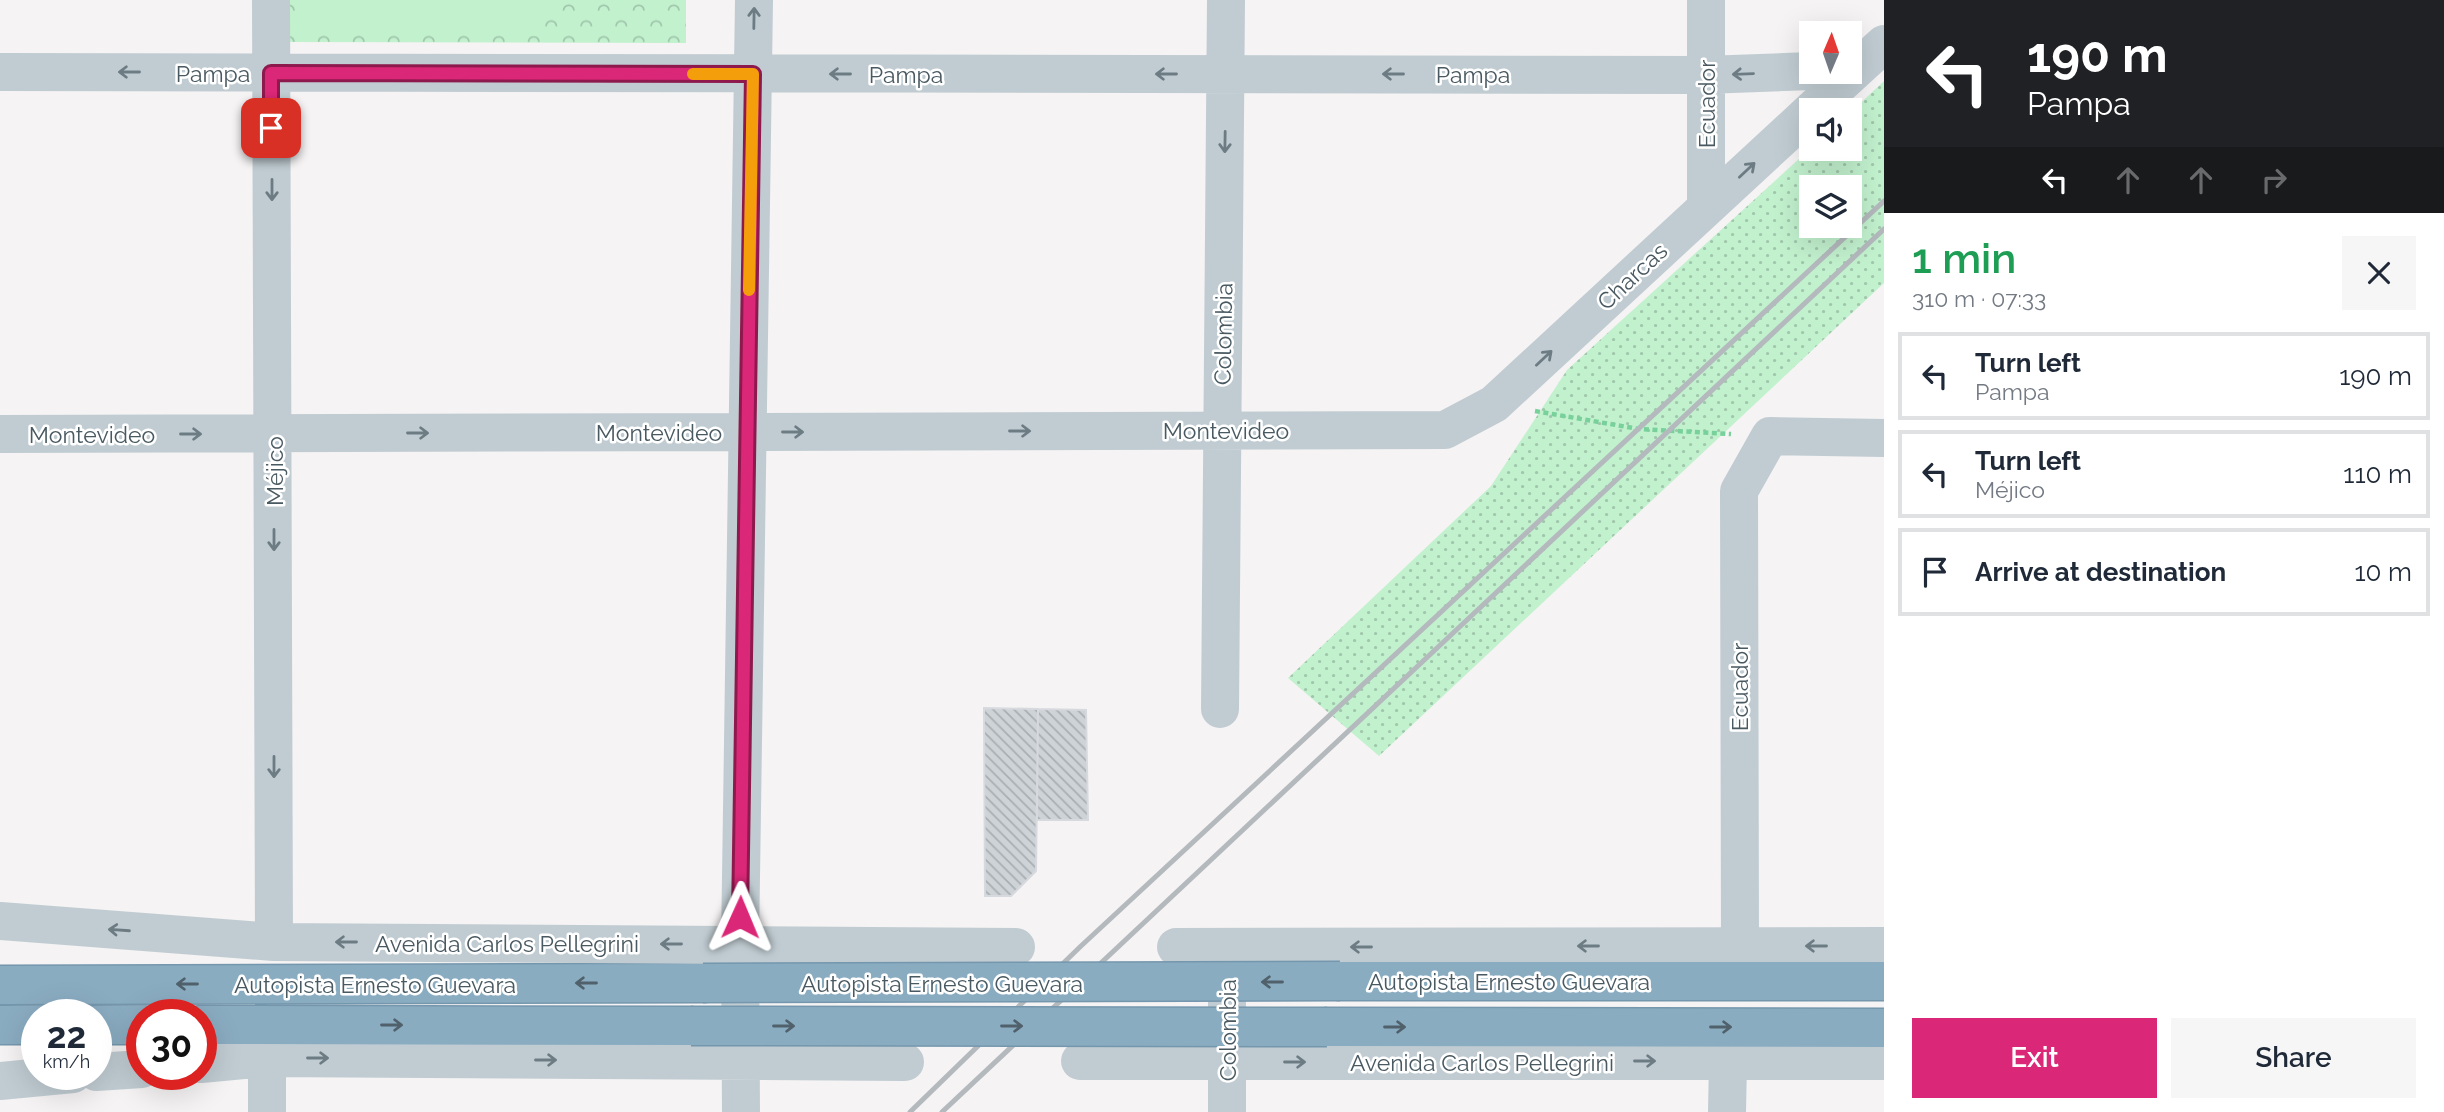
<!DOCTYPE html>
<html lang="en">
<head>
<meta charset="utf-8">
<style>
  :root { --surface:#fff; --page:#f6f6f7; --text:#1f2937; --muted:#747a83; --line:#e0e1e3; --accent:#db2777 }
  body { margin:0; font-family:Raleway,sans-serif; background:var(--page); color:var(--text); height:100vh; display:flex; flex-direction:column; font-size:26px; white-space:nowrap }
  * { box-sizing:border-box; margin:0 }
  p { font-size:23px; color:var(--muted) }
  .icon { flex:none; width:38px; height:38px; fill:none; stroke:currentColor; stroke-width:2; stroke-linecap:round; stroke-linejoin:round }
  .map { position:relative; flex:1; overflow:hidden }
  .sheet { display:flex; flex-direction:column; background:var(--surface); width:560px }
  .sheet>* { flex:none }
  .guide { background:#202124; color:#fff; overflow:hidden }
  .needle { width:46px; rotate:2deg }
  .fabs { position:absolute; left:1799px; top:21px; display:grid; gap:14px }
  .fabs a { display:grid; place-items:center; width:63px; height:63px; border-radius:0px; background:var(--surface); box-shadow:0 7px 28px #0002; font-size:35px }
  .speed { position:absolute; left:21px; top:999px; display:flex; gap:14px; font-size:35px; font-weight:700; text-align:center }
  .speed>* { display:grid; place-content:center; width:91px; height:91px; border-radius:50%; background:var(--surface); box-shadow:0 7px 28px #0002; line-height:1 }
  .speed small { font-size:18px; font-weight:400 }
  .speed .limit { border:10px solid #d22; background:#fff; color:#111 }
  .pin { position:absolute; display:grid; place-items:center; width:60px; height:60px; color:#fff; margin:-30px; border-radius:14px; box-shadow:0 4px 10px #0006 }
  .me { position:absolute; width:77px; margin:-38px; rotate:1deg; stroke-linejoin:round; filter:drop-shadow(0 0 5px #0008) }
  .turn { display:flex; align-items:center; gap:24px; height:147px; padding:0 28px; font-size:32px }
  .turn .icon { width:91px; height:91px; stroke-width:2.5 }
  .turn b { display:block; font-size:49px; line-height:60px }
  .lanes { display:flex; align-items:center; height:66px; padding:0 28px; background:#0003; justify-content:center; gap:35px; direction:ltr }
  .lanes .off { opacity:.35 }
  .round { display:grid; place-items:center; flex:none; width:74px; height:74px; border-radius:0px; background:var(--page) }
  .headline { display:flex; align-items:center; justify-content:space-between; height:119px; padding:0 28px }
  h1 { font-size:42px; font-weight:600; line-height:52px; color:#1e9e55 }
  .action { display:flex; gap:14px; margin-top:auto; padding:14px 28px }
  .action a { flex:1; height:80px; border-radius:0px; background:var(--accent); color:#fff; font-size:28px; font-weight:600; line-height:80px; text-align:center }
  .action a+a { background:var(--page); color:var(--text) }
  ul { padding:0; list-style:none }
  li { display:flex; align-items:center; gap:21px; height:88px; margin:0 14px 10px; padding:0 14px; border:4px solid var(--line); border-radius:0px }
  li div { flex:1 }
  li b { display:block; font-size:26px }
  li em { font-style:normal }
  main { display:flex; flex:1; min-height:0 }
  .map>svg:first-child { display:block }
</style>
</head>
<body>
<main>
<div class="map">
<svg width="1884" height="1112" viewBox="0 0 1884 1112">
  <defs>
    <pattern id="grass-dots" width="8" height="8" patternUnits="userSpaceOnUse" patternTransform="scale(1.75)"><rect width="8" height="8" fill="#c2f1ce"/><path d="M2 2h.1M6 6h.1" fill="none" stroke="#a0c6ab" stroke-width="1.8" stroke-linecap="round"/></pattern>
    <pattern id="park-crowns" width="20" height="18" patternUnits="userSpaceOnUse" patternTransform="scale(1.75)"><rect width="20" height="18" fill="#c2f1ce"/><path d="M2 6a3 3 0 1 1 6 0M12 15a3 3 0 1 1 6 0" fill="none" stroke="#a0c6ab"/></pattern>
    <pattern id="building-back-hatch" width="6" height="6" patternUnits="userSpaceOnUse" patternTransform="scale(1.75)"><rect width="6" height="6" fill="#ced3d7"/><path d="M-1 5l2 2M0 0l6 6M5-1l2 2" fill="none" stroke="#a9aeb2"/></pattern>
  </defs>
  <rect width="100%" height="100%" fill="#f5f3f3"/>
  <path fill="url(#grass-dots)" fill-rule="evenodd" d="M1884 81V283L1379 756 1288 678 1491 486 1567 370 1811 148 1850 149V113ZM1811 187H1850V226H1811Z"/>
  <path fill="url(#park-crowns)" d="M287 0H686V43L287 42Z"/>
  <path fill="#c2f1ce" d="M300 0H543L542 36 300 33Z"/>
  <path fill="url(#building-back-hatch)" stroke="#d6d9de" stroke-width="2" d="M984 708 1038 709 1036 871 1011 896H985Z
    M1038 709 1086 710 1088 820H1037Z"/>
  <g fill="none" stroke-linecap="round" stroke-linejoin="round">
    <g stroke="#7597ad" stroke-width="41">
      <path id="highway" d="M1340 981H1884
        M0 985 703 983
        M0 1025H37
        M96 1025H142
        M201 1025 691 1026
        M1327 1027 1884 1028"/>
    </g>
    <path stroke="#78d19a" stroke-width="4.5" stroke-dasharray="5 3.5" stroke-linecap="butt" d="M1535 411 1639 429 1731 434"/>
    <path stroke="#c0ccd2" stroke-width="38" d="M271 0 274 942
      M1706 0V207
      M0 72 1705 75 1811 71
      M1812 110 1884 44
      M0 434 1445 430 1494 404 1811 111
      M1220 709 1226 0
      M0 921 274 942 1016 947
      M1740 946 1739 491 1770 436 1884 438
      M1176 947 1884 946
      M1080 1061H1884
      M201 1064 267 1058 905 1062
      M96 1072 142 1069
      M0 1081 73 1074
      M267 1112V1058
      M741 1112 740 944 754 0
      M1227 1112V949
      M1727 1112 1728 1061"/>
    <use href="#highway" stroke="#8aacc1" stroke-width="38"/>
    <path stroke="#b4b9bd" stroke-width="5" d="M910 1112 1081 946 1884 201
      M942 1112 1884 229"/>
    <g stroke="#7597ad" stroke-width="41" stroke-linecap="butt">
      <path id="highway-bridge" d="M703 983 1340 981
        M691 1026 1327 1027"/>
    </g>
    <use href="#highway-bridge" stroke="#8aacc1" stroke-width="38"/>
  </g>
  <defs><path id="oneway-shaft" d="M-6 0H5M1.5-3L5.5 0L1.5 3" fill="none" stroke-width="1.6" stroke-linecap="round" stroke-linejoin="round" transform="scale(1.75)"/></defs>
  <g stroke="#6d7c83">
    <use href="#oneway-shaft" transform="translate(754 18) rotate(-89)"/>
    <use href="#oneway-shaft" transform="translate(129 72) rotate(-180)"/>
    <use href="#oneway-shaft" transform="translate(840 74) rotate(-180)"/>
    <use href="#oneway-shaft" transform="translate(1166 74) rotate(-180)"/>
    <use href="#oneway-shaft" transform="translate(1393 74) rotate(-180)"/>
    <use href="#oneway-shaft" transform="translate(1743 74) rotate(178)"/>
    <use href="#oneway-shaft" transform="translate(1225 142) rotate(91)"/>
    <use href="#oneway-shaft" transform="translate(1747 170) rotate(-43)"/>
    <use href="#oneway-shaft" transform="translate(272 190) rotate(90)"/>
    <use href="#oneway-shaft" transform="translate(1544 358) rotate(-43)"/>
    <use href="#oneway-shaft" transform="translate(1020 431)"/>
    <use href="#oneway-shaft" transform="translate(793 432)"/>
    <use href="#oneway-shaft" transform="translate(418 433)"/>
    <use href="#oneway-shaft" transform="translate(191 434)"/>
    <use href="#oneway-shaft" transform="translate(274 540) rotate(90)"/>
    <use href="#oneway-shaft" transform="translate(274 767) rotate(90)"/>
    <use href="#oneway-shaft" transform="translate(119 930) rotate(-176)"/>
    <use href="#oneway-shaft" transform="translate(346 942) rotate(-180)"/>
    <use href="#oneway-shaft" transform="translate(671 944) rotate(-180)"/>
    <use href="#oneway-shaft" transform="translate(1588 946) rotate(180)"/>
    <use href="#oneway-shaft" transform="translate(1816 946) rotate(180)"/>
    <use href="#oneway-shaft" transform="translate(1361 947) rotate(180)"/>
    <use href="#oneway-shaft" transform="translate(318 1058)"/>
    <use href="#oneway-shaft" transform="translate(546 1060)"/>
    <use href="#oneway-shaft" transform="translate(1645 1061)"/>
    <use href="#oneway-shaft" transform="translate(1295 1062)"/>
  </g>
  <g stroke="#50616b">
    <use href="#oneway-shaft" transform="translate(1272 982) rotate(180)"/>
    <use href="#oneway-shaft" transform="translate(586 983) rotate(180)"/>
    <use href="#oneway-shaft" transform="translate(187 984) rotate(180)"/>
    <use href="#oneway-shaft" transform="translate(392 1025)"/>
    <use href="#oneway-shaft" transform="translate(784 1026)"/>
    <use href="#oneway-shaft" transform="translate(1012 1026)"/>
    <use href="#oneway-shaft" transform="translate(1395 1027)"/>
    <use href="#oneway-shaft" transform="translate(1721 1027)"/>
  </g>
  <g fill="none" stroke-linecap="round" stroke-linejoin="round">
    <g stroke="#8e194d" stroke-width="18">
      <path id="route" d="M271 128V73L753 74 740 917"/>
    </g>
    <use href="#route" stroke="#db2777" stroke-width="12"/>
    <path stroke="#f59e0b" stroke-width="12" d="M693 74H753L749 290"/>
  </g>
  <g text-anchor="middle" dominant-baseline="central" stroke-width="5" stroke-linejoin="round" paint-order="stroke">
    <g font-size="23" fill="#495961" stroke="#fff">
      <text x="213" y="73">Pampa</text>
      <text x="906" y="74">Pampa</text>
      <text x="1473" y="74">Pampa</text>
      <text transform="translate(1706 104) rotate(-90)">Ecuador</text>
      <text transform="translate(1632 276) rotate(-43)">Charcas</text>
      <text transform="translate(1223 334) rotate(-89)">Colombia</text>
      <text x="1226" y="430">Montevideo</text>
      <text x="659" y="432">Montevideo</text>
      <text x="92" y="434">Montevideo</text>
      <text transform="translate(274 471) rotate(-90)">Méjico</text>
      <text transform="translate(1739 687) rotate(-90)">Ecuador</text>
      <text x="507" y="943">Avenida Carlos Pellegrini</text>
      <text x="1509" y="981">Autopista Ernesto Guevara</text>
      <text x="942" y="983">Autopista Ernesto Guevara</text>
      <text x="375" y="984">Autopista Ernesto Guevara</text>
      <text transform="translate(1227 1030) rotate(-90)">Colombia</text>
      <text x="1482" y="1062">Avenida Carlos Pellegrini</text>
    </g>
  </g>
</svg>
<div class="fabs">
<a><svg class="needle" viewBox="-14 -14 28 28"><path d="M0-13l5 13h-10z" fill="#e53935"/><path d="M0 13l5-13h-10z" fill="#747a83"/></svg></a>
<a><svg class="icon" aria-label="sound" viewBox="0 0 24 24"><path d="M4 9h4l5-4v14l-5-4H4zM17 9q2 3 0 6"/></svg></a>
<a><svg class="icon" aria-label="layers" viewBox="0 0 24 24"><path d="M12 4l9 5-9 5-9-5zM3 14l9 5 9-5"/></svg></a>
</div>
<div class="speed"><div>22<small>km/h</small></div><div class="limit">30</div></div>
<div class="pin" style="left:271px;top:128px;background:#d93025"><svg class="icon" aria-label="arrive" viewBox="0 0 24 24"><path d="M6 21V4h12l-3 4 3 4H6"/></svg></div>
<svg class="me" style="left:740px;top:917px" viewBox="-20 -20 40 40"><path d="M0-17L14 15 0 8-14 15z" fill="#db2777" stroke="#fff" stroke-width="4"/></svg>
</div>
<section class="sheet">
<div class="guide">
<div class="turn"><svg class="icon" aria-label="left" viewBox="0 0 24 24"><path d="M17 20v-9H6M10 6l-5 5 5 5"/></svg><div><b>190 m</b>Pampa</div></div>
<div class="lanes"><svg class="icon" aria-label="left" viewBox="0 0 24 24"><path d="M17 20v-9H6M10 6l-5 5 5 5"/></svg><svg class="icon off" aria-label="ahead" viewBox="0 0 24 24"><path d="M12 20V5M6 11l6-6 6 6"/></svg><svg class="icon off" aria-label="ahead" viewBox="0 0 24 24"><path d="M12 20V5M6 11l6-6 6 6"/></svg><svg class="icon off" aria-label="right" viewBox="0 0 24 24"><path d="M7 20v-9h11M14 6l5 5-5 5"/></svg></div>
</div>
<div class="headline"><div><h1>1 min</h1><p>310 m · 07:33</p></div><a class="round"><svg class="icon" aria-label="close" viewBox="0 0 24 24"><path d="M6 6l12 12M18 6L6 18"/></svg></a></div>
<ul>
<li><svg class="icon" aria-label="left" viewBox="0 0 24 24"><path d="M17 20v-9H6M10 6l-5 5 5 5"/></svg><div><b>Turn left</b><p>Pampa</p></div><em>190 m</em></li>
<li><svg class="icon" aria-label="left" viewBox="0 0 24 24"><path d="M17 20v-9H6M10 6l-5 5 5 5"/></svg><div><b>Turn left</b><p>Méjico</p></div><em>110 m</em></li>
<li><svg class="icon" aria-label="arrive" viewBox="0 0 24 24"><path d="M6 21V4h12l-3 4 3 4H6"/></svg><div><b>Arrive at destination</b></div><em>10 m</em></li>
</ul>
<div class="action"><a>Exit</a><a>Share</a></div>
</section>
</main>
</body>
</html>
